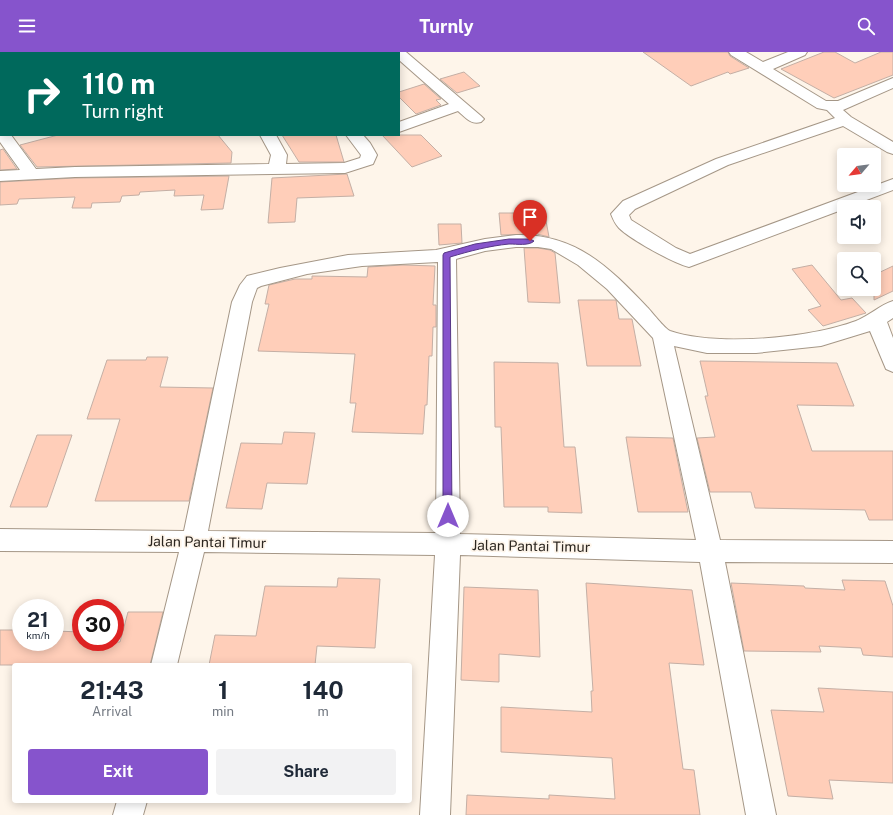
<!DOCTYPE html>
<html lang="en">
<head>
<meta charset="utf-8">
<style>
  :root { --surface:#fff; --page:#f2f2f3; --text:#1f2937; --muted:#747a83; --accent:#8654cc }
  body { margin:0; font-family:"Public Sans",sans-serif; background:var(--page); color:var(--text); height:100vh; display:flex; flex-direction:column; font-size:15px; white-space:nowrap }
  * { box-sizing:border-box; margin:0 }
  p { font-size:13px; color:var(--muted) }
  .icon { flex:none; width:22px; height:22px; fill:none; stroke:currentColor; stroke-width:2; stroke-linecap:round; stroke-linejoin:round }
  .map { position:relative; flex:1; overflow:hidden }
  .panel { position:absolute; left:12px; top:611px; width:400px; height:140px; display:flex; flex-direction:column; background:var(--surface); border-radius:4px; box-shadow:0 2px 10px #0003 }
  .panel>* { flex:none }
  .banner { position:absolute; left:0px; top:0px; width:400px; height:84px; box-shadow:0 2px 10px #0003; background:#00695c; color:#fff; overflow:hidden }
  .needle { width:26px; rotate:241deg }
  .tools { position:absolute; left:837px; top:96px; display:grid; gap:8px }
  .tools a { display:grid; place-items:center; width:44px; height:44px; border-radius:4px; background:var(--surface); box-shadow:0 2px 10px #0003; font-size:20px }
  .speed { position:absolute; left:12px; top:547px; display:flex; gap:8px; font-size:20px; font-weight:700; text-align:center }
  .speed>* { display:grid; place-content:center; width:52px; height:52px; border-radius:50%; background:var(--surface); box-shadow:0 2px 10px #0003; line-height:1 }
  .speed small { font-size:10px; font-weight:400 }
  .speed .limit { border:6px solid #d22; background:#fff; color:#111 }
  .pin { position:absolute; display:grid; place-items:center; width:34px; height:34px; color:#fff; margin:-41px -17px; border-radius:50% 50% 50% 0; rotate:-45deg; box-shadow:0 0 4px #0007 }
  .pin .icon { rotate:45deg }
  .me { position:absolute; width:44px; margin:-22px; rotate:0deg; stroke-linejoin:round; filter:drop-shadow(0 0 3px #0008) }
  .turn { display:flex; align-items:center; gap:14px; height:84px; padding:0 16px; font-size:18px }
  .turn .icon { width:52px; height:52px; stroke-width:2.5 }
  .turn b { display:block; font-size:28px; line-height:34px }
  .eta { display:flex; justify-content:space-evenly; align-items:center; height:68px; text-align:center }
  .eta b { font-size:24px; font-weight:700; line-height:28px }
  .cta { display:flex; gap:8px; margin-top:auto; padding:8px 16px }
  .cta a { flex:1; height:46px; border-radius:4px; background:var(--accent); color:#fff; font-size:16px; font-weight:700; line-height:46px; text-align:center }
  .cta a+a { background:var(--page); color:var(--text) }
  header { display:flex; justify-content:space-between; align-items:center; height:52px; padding:0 16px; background:var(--accent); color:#fff; font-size:18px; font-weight:700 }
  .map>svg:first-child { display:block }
</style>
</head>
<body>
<header><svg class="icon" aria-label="menu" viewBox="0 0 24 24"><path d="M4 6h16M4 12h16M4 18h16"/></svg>Turnly<svg class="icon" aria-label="search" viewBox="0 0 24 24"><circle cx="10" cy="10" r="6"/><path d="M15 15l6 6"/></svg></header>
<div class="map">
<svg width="893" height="763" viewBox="0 0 893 763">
  <rect width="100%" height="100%" fill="#fef5ea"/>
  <path fill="#ffceb9" stroke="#c4afa5" d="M643 0H728L730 4 749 16 730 22 728 20 691 34Z
    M824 0H835L855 11 881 0H893V23L834 46 781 17Z
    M464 20 480 34 457 41 440 27Z
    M424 32 441 47 436 48 441 53 416 62 399 45V40Z
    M58 83H218L232 100 231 111 37 115 20 93Z
    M282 83H336L344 110H299Z
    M382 83H421L442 104 412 115Z
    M3 97 17 117 0 118V98Z
    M347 122 354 144 297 146 295 170 268 171 272 126Z
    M229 124 223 157 201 158 204 143 174 144 175 138 140 140 139 143 122 144 120 150 92 151 91 156H72L75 145 19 147 17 152 0 153V130L75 126Z
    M522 158H544L549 185 537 182 501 183 499 161H522Z
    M438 172H461L462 191 439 193Z
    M524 196H538L550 198 555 201 560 251 528 250Z
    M403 213 435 214 433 253H436V275H433L432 304H429L427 353H425L423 382 352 380 356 351H350L355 302 258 299 269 252H265L269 233 295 227H312V224L367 225 368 215Z
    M812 213 841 248 852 246 866 261 823 274 808 258 821 254 792 217Z
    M893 214V239L874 248V223Z
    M578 248H616L619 267H632L641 314H587Z
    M147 305H168L160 335 213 336 189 449H95L120 367H87L107 308H146Z
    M700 309 837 311 854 354 797 353 812 399H893V468H869L865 458 755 456 751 440H710L697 386 715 385 705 344H708Z
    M494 310 558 311 564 395H575L582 461 548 460V455H504L501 375H495Z
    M284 380 315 381 307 432 267 431 262 457 226 456 241 391 282 392Z
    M37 383H72L47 455H10Z
    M626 385 673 386 688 460H638Z
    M338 526 380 527 375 596 317 594 315 613H209L215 583 256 584 265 534 337 535Z
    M842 528 885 529 893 554V605L863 603 861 596 819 594 821 600 744 599 731 531 804 534 805 536 845 538Z
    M586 531 692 538 704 613 669 611 683 717 694 718 700 763H466L467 743 549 747V743L615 747 612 706 501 700V655L592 660 591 639H593Z
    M464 535 538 538 540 605 499 602V630L461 628Z
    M128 560H163L150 613H0V578H21V590H55V579L81 580V590H120Z
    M818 636 893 640V731L829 728 833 747 788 744 771 658 824 660Z"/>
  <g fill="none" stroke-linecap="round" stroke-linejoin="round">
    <g stroke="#a59787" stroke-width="2">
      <path id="minor" d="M182 0H196L197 1H183Z
        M272 0H286L287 1H273Z
        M393 0H406L481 64 484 67 481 70C471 73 466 66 458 59L399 80V70L449 52 399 8V1H392Z
        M729 0H746L763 10 788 0H807L805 3 773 17 826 49H838L893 26V36L843 58 851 65 893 90V102L887 100 843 74 728 113 635 157 629 163 631 168 676 196 690 202 893 127V138L848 155H844V157L689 215C673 211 630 187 619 176 615 172 613 167 611 162L623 149 716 107 835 66 827 58 817 56 731 3Z
        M1 51V61L0 62V52Z
        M0 79 1 83H11L36 117 75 115 269 112 271 103 260 83H276L287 103 286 112 344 111 360 106 361 103 346 83H363L370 91 377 103 373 112 345 121 75 125 0 129V119L20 118 0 90Z
        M516 183C575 181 609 215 647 255 652 260 664 276 670 279 717 295 810 286 856 269 869 264 880 253 893 249V266L887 270 893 286V320L886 317 870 279 821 294 756 301H707L674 294 720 488 893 489V511L725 510 776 763H746L700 510 460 503 450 763H420L435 503 204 500 177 613H151L179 500 0 499V477L184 479 232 250 240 233 247 224 280 216 348 203 436 198 485 187ZM516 195H538L551 197 578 213 607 237 653 286 696 488 460 482 456 207 485 199ZM438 210 436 481 208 479 252 250 257 236 261 234 307 222 362 214Z
        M117 749H147L143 763H113Z"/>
    </g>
    <use href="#minor" fill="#fff" fill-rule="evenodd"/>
  </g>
  <path fill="#8654cc" stroke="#573785" d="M509 187H530L534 189C529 194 517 192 509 192 489 194 470 199 450 205L452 464 451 467 448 468 444 467 443 464V203L444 201 475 192Z"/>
  <g text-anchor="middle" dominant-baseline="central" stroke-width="3.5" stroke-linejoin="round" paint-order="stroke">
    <g font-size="14" fill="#2c2620" stroke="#fef5ea">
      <text transform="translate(207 490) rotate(1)">Jalan Pantai Timur</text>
      <text transform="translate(531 494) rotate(1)">Jalan Pantai Timur</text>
    </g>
  </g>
</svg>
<div class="tools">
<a><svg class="needle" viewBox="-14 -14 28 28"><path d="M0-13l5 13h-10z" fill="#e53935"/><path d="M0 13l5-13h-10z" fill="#747a83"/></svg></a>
<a><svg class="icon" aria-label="sound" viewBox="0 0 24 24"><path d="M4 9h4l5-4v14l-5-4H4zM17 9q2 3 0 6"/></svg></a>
<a><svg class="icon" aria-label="search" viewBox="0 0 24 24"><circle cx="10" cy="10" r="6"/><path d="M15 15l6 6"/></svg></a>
</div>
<div class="speed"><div>21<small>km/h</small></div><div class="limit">30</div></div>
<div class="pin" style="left:530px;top:189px;background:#d93025"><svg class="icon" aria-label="arrive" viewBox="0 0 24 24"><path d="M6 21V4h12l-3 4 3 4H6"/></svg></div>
<svg class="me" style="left:448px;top:464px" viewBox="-20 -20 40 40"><circle r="19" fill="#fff"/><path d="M0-13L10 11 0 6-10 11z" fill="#8654cc"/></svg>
<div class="banner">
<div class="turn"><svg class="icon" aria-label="right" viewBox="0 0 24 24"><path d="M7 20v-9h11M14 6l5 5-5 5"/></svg><div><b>110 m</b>Turn right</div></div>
</div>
<section class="panel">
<div class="eta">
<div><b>21:43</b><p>Arrival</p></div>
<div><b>1</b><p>min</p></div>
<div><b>140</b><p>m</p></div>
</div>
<div class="cta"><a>Exit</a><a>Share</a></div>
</section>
</div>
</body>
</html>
